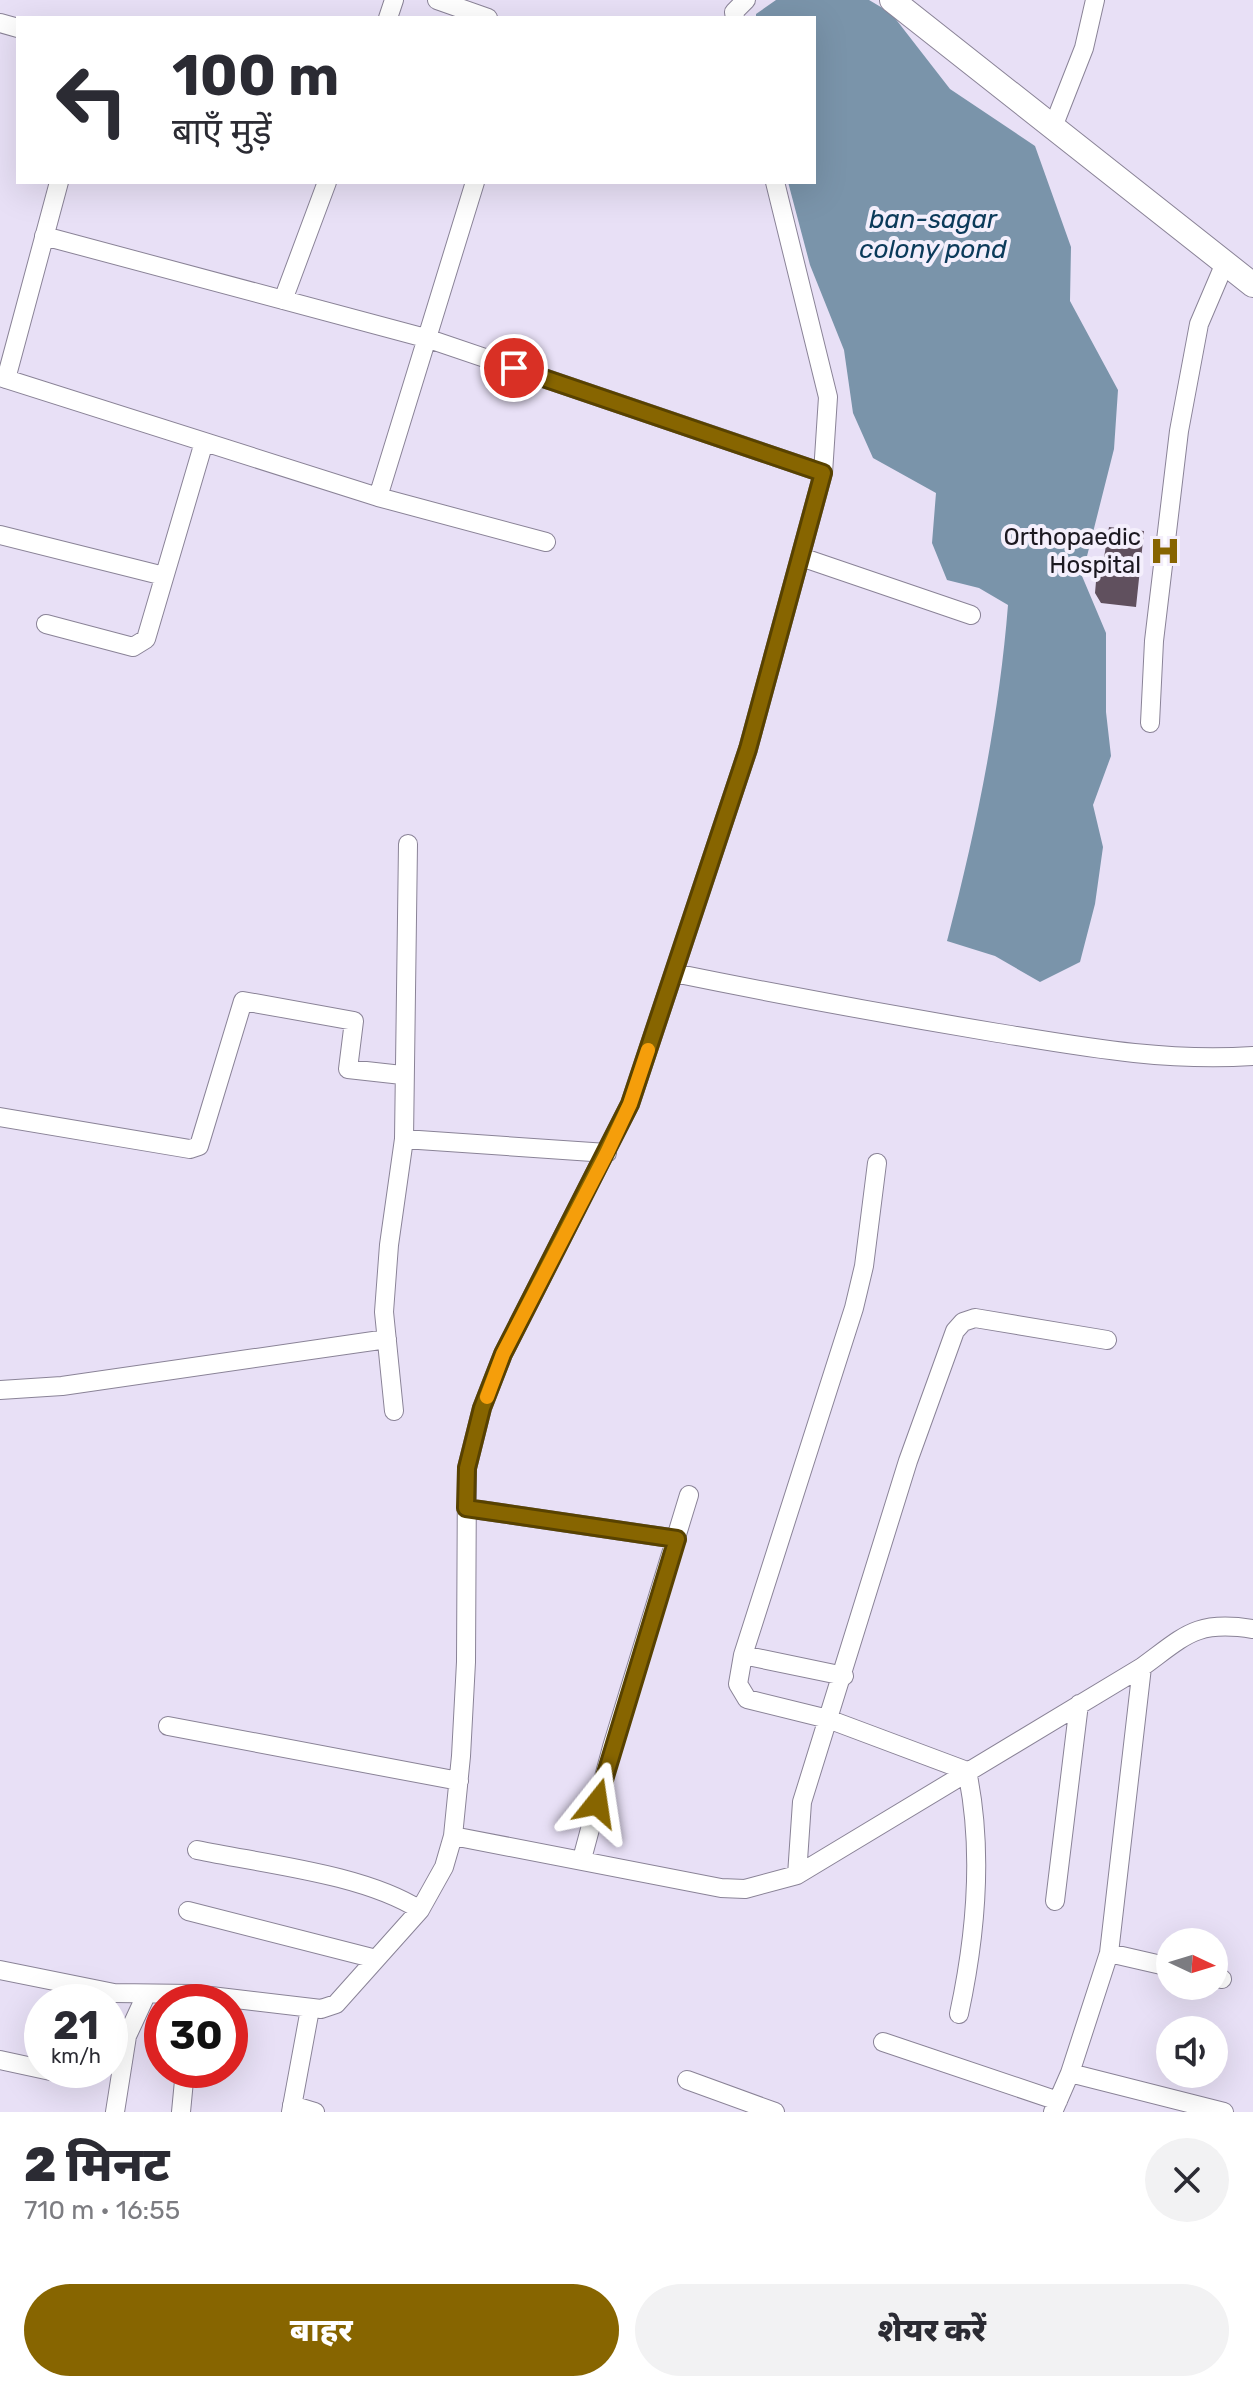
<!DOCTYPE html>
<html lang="hi">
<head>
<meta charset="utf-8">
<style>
  :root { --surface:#fff; --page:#f2f2f3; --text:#2b2b33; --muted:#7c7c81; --accent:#876500 }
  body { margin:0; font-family:Rubik,"Noto Sans Devanagari",sans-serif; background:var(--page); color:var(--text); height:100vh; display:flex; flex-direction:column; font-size:30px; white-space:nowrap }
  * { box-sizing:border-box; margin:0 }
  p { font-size:26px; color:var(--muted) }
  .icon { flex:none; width:44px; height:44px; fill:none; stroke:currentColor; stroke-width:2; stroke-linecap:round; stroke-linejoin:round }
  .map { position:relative; height:2112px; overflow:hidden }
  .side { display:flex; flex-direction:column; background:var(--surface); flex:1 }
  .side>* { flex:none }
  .guide { position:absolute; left:16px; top:16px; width:800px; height:168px; border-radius:0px; box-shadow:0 8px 32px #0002; background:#fff; color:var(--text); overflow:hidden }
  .needle { width:52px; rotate:94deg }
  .buttons { position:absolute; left:1156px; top:1928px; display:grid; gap:16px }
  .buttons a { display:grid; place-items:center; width:72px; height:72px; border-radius:50%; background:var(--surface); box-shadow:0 8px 32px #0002; font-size:40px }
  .speed { position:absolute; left:24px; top:1984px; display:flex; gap:16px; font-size:40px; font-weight:700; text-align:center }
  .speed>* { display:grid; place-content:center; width:104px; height:104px; border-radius:50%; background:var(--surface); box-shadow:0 8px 32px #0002; line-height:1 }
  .speed small { font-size:20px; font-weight:400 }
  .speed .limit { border:12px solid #d22; background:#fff; color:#111 }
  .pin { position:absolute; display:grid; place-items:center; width:68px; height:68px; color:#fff; margin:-34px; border:4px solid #fff; border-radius:50%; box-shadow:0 2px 8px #0007 }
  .me { position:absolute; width:88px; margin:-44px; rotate:15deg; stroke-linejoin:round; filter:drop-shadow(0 0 6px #0008) }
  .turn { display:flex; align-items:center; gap:28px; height:168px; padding:0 24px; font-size:36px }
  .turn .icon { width:104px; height:104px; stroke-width:2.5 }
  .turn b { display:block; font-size:56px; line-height:68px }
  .round { display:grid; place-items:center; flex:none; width:84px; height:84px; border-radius:42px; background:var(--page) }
  .overview { display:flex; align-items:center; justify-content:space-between; height:136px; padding:0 24px }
  h1 { font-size:48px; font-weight:800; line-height:60px }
  .button { display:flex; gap:16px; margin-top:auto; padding:16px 24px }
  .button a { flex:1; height:92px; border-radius:48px; background:var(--accent); color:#fff; font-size:32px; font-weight:800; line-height:92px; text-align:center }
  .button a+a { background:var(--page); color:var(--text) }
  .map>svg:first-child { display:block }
</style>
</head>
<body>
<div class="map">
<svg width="1253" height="2112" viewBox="0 0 1253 2112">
  <rect width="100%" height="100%" fill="#e8e0f6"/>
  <path fill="#7a94aa" d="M776 0H869L891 13 950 89 1035 146 1071 247 1070 301 1118 390 1114 449 1082 576 1106 633V712L1111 756 1093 805 1103 847 1095 904 1080 962 1040 982 995 956 947 941C976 831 999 718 1008 605L979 588 947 580 932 543 936 493 873 458 853 413 844 350 810 265 788 182H814V18H756V14Z"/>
  <path fill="#60505e" d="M1109 527 1144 531 1136 607 1101 603 1095 593 1097 570H1102Z"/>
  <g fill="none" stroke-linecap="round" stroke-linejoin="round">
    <g stroke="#8a8397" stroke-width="20">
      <path id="minor" d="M437 0 488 18
        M388 18 394 0
        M735 18 734 12 746 0
        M0 23 18 28
        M1053 127 1084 48 1095 0
        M44 236 429 339 823 473
        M283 300 327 182
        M0 377 378 497 546 542
        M6 379 59 182
        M378 497 475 182
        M0 535 164 576
        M801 557 971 615
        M46 624 133 647 146 639 204 442
        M1150 723 1154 641 1179 431 1199 324 1225 263
        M674 973C782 995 890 1015 998 1033 1084 1047 1165 1062 1253 1056
        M0 1117 190 1149 199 1146 243 1001 354 1021 348 1069 402 1075
        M404 1139 607 1153
        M877 1163 864 1266 854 1308 743 1655 738 1684 747 1699 828 1719 967 1771C984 1852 976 1935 959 2014
        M0 1390 62 1386 387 1339
        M394 1411 384 1312 389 1245 404 1139 408 844
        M466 1508 677 1539
        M743 1655 844 1676
        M168 1726 459 1781
        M453 1836 721 1888 745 1889 797 1875 1142 1667C1186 1635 1196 1620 1253 1629
        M197 1850C264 1864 364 1874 420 1910
        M582 1859 612 1747 689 1495
        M797 1875 802 1802 908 1461 955 1331 963 1322 975 1318 1107 1340
        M1055 1901 1079 1704
        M188 1911 376 1959
        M1109 1953 1170 1967
        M0 1970 114 1993 194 1994 321 2009 336 2004 420 1910 444 1867 453 1836 461 1756 466 1662 467 1468 482 1408 503 1354 630 1104 748 749 823 473 828 397 775 182
        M1214 1977 1222 1979
        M883 2042 1058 2101
        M0 2060 69 2075 85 2070
        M1070 2073 1224 2112
        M687 2080 775 2112
        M292 2105 315 2112
        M115 2112 127 2036 146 1995
        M181 2112 185 2070
        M291 2112 310 2009
        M1053 2112 1070 2073 1109 1953 1142 1667"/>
    </g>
    <g stroke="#8a8397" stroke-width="26">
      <path id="major" d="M892 0 1253 285"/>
    </g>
    <use href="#minor" stroke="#fff" stroke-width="18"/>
    <use href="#major" stroke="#fff" stroke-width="24"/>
  </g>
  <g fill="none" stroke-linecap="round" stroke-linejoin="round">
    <g stroke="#584200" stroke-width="20">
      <path id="route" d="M514 368 823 473 748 749 630 1104 503 1354 482 1408 467 1468 466 1508 677 1539 597 1803"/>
    </g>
    <use href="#route" stroke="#876500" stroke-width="14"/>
    <path stroke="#f59e0b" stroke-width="14" d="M487 1397 503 1354 607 1153 630 1104 648 1050"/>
  </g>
  <defs>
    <g id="hospital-bare" transform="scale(2.4)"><path d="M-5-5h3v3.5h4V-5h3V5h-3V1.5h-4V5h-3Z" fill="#876500" stroke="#f4effc" stroke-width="2.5" paint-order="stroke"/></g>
  </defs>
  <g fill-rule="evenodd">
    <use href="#hospital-bare" x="1165" y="551"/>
  </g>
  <g text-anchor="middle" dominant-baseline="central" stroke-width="8" stroke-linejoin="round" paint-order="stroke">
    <g font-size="24" fill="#1c1921" stroke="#f4effc" text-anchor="end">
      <text x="1141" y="537">Orthopaedic<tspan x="1141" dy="28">Hospital</tspan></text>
    </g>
    <g font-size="26" font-style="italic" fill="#0b3a5a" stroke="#f4effc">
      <text x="933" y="219">ban-sagar<tspan x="933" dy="30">colony pond</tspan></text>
    </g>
  </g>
</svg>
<div class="buttons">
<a><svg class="needle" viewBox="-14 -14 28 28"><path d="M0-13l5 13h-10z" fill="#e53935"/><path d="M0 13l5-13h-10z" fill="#7c7c81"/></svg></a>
<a><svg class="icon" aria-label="sound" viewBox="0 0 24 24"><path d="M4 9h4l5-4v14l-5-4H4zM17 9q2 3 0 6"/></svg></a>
</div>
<div class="speed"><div>21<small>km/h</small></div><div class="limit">30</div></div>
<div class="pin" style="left:514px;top:368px;background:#d93025"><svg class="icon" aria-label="arrive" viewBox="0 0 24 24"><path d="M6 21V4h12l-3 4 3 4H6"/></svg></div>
<svg class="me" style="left:597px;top:1803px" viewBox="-20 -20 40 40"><path d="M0-17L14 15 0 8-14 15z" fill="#876500" stroke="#fff" stroke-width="4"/></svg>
<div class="guide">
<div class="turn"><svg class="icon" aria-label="left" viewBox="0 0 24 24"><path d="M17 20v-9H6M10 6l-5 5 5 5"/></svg><div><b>100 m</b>बाएँ मुड़ें</div></div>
</div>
</div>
<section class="side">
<div class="overview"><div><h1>2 मिनट</h1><p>710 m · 16:55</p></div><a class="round"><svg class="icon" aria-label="close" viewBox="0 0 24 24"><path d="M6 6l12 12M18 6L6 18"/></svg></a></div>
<div class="button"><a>बाहर</a><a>शेयर करें</a></div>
</section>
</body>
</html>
